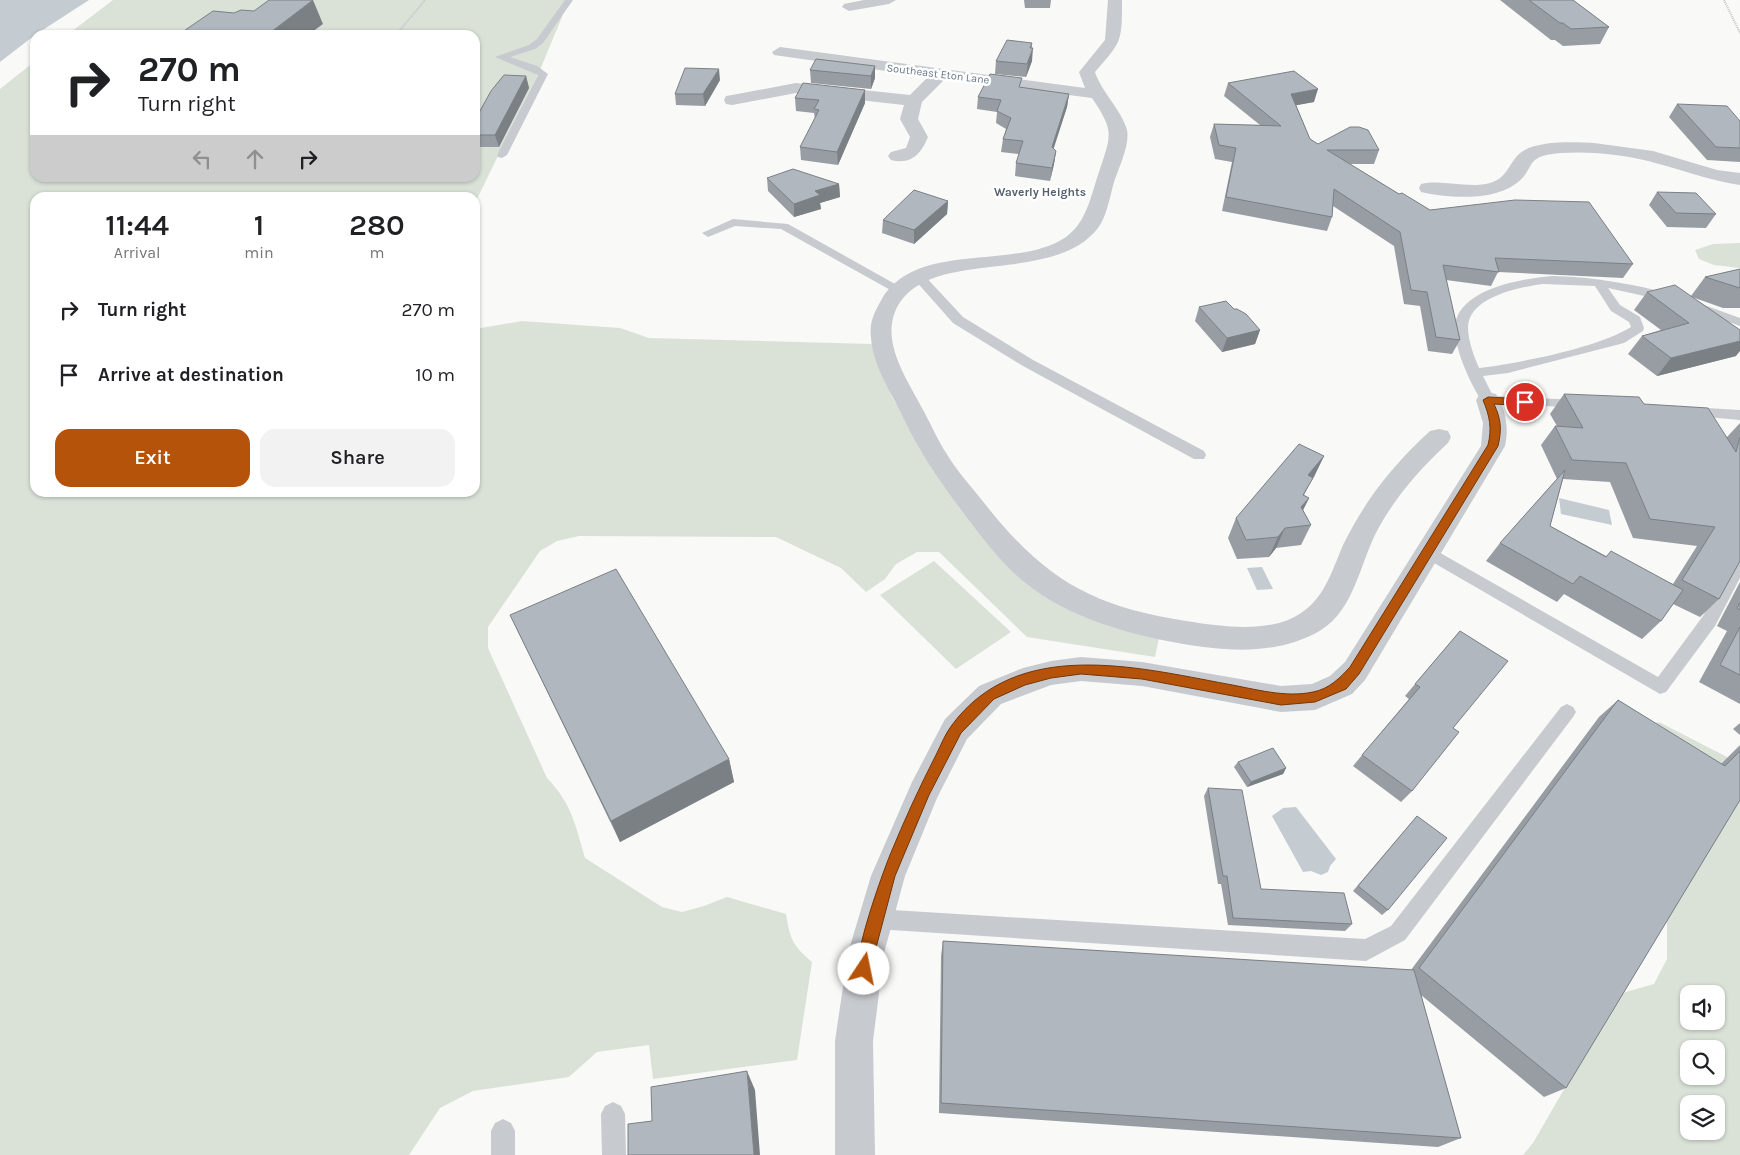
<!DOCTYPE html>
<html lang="en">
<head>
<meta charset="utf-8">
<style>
  :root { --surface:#fff; --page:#f2f2f2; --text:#202124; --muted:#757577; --accent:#b45309 }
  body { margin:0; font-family:Karla,sans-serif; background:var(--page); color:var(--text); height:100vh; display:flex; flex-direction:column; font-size:19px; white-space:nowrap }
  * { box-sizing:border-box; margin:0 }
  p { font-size:16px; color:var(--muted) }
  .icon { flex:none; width:28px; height:28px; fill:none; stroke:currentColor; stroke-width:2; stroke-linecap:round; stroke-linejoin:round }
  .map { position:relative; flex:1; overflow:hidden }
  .drawer { position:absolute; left:30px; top:192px; width:450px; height:305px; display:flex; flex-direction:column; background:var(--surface); border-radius:15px; box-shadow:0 1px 4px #0004 }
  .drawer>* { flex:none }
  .hud { position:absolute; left:30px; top:30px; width:450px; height:152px; border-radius:15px; box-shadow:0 1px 4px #0004; background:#fff; color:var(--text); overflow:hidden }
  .buttons { position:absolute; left:1680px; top:985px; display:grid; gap:10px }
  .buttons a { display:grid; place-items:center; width:45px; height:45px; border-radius:10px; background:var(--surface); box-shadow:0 1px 4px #0004; font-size:25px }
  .pin { position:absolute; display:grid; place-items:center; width:42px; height:42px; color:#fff; margin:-21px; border:2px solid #fff; border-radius:50%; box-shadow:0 1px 5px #0007 }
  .me { position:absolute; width:55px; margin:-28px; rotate:11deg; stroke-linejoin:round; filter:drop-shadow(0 0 4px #0008) }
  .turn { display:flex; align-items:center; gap:18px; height:105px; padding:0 25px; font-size:22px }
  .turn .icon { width:65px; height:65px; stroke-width:2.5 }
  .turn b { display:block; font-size:35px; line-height:42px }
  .lanes { display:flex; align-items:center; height:48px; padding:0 25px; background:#0003; justify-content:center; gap:25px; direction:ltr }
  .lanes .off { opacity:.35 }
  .eta { display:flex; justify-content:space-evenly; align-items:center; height:85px; text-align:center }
  .eta b { font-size:30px; font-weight:600; line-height:35px }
  .primary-button { display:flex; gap:10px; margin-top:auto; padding:10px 25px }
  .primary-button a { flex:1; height:58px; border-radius:15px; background:var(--accent); color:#fff; font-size:20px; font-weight:600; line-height:58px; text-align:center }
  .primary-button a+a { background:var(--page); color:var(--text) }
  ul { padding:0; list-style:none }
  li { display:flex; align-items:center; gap:15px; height:65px; padding:0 25px }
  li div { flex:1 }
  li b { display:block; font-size:19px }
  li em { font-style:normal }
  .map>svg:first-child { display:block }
</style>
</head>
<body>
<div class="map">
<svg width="1740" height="1155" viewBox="0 0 1740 1155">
  <rect width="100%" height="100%" fill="#f9f9f7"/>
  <path fill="#dae2d8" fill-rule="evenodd" d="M113 0H569L540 70 475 203V198H35V492H475V329L522 321 620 328 649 338 872 344 892 397 930 461 1015 566 1159 638 1155 657 1027 637 939 552H917L896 564 885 579 866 592 841 568 776 537 579 536 557 541 540 551 488 627V648L547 778C572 804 575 824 585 858L662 907 682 912 704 906 727 897 786 914C790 939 793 946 812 962L797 1060 653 1079 649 1045 597 1052 569 1077 473 1091 440 1108 409 1155H0V89L35 61V178H475V35H67Z
    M1740 243V268L1714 265 1699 259 1695 250 1713 244Z
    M934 561 1011 632 956 669 880 595Z
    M1659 722 1727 757 1740 767V1155H1523L1533 1143 1619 994 1654 984 1667 959V921L1647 725ZM1689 994H1716V1021H1689ZM1689 1049H1716V1076H1689ZM1689 1104H1716V1131H1689Z"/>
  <path fill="#c4ccd2" d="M0 0H89L35 35 0 62Z
    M1559 498 1609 510 1612 525 1561 514Z
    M1262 567 1273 589 1257 590 1247 568Z
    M1296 807 1336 859 1330 866 1328 872 1321 875 1311 871 1303 872 1272 816 1283 808Z"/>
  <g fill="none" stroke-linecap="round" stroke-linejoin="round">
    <path stroke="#c3c4c7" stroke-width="2" stroke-dasharray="1 1" stroke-linecap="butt" d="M1724 0 1740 33
      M396 35 425 0"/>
    <path fill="#c7cace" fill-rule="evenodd" d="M565 0H573L543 43 535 49 510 57 537 66 548 74 507 155 502 158 498 157 497 155 538 75 495 57 529 45 537 39Z
      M733 219 788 224 904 289 898 293 894 292 781 229 735 226 708 237 702 233Z
      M918 272 922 273 963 317 1033 360 1204 451 1206 455 1204 459H1194L1023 366 953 323 914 279 912 276Z
      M1554 276C1594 277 1633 284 1671 294L1673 297 1667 301 1608 288 1620 305 1640 317 1644 328 1643 331 1624 343 1508 373 1483 376 1493 396 1579 400 1584 402 1586 405 1584 408 1483 403C1471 385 1450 342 1456 320 1466 287 1525 278 1554 276ZM1543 284 1595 286 1611 311 1629 322 1631 327C1597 348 1520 363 1479 368 1474 356 1468 341 1468 327 1469 297 1520 287 1543 284Z
      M1693 301 1740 318V326L1689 308 1687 305 1689 302Z
      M1690 407 1740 410V420L1685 415 1683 412 1685 409Z
      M1428 546 1658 677 1703 616 1734 559 1740 557V578L1715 626 1666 692 1660 694 1422 556 1420 552 1422 548Z
      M1567 704 1573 707 1576 712 1573 717 1405 940 1366 961 876 929 869 926 866 919 869 912 876 909 1365 939 1391 926 1561 707Z
      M613 1102 621 1106 625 1114 626 1155H602L601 1114 605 1106Z
      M503 1119 511 1123 515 1131V1155H491V1131L495 1123Z"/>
    <path fill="#c7cace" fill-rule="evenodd" d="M864 0H896L889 4 849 11 842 7 844 4Z
      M1108 0H1122C1122 42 1122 41 1095 72 1102 93 1121 109 1127 130 1130 145 1119 167 1114 182 1110 196 1107 216 1098 228 1052 288 923 244 895 312 882 344 908 381 922 408 931 424 938 441 948 456 957 471 970 485 981 499 1042 577 1088 606 1186 621 1219 626 1257 632 1288 620 1322 606 1330 576 1343 545 1350 531 1358 517 1367 503 1385 476 1406 453 1430 431L1439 429 1448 431 1451 437 1448 443C1420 469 1396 496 1378 529 1360 562 1355 609 1321 630 1281 654 1233 652 1189 645 1131 635 1069 619 1023 581 999 561 981 536 962 511 939 480 920 453 903 417 891 392 873 366 871 338 869 321 875 311 883 297 920 240 1017 271 1066 237 1087 222 1091 195 1099 172 1111 135 1115 132 1092 98L945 79 922 102 918 119 928 137C921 154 911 165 891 160L888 156 891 152 906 148 910 137 900 119 904 105 796 93 732 105 726 104 724 100 726 96 732 95 796 83 910 95 928 77 774 55 772 52 780 47 1085 88 1079 72 1105 40Z
      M1594 143 1653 151 1717 170 1740 173V185C1712 181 1686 171 1659 164 1628 155 1594 151 1561 153 1521 156 1538 169 1514 185 1491 201 1447 198 1421 192L1419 188 1421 184C1443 179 1467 189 1490 183 1507 178 1508 165 1519 154 1534 140 1574 142 1594 143Z
      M1488 392 1496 394C1506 410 1509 428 1505 446L1365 680 1352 694 1315 710 1281 712 1142 686 1081 681 1051 685 1001 704 967 739 937 798 905 876 884 953 873 1041 875 1155H835V1041L848 953 871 876 912 782 945 719 979 686 1023 668 1051 661 1081 657 1142 662 1281 686 1312 684 1330 676 1345 662 1481 446 1483 423 1476 400 1480 394Z"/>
  </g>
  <path fill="#979da3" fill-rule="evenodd" d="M1024 0H1051L1050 8H1025Z
    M1500 0H1573L1609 27 1600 44 1563 46 1555 40H1551Z
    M1032 48V61L1026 77 995 74 996 61Z
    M875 66V78L871 89 811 83 810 70Z
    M526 76 529 88 499 147H475V120Z
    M720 80 705 106 676 105 675 94Z
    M1228 83 1314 102 1296 105 1310 139 1318 144 1379 150 1374 164H1350L1399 194 1430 210 1633 264 1623 278 1498 272 1491 286 1446 280 1460 340 1452 354 1428 351 1420 306 1404 304 1394 246 1333 206 1332 217 1327 231 1222 211 1232 162 1215 159 1210 137 1214 124 1260 125 1224 96Z
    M1021 88 1069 94 1067 107 1053 149 1056 151 1054 164 1050 181 1015 176 1016 163 1019 154 1001 152 1003 139 1006 129 996 123 997 112 977 109 978 97Z
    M865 90V103L838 165 801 160 800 147 815 119 814 113 796 111 795 98Z
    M1677 104 1740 121V162L1707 160 1669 117Z
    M767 178 839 184 840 197 820 203 821 209 794 217 768 191Z
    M1657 192 1716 214 1706 228 1667 227 1649 205Z
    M948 201 947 214 914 244 882 233 883 220Z
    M1740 269V308H1723L1692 297 1736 356 1657 376 1628 354 1642 336 1661 330 1634 310 1647 292 1691 296 1705 277Z
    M1199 307 1234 309 1260 330 1255 344 1222 352 1195 321Z
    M1564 394 1644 404 1727 437 1740 423V561L1719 599 1700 617 1673 604 1661 621 1642 639 1564 594 1557 602 1486 561 1500 543 1557 479 1541 445 1555 426H1557L1550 414ZM1563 479 1610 482 1633 538 1697 546 1673 584 1606 556 1550 526Z
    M1324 456 1304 495 1309 498 1303 510 1311 525 1301 545 1276 548 1269 557 1237 559 1228 538 1236 518Z
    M1740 582V704L1699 682 1727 631 1717 626Z
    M510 615 729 759 734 782 620 842Z
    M1460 631 1453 728 1412 791 1401 802 1353 766 1409 699 1405 696 1415 684Z
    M1618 700 1721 764 1740 745V800L1566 1088 1544 1097 1421 995 1461 1138 1438 1147 939 1113 941 956 943 941 1411 970 1599 717Z
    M1740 723V735L1733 729Z
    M1238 762 1286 768 1283 774 1247 787 1234 767Z
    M1208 788 1261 889 1352 924 1345 931 1228 925 1221 884H1218L1204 796Z
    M1417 816 1388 910 1382 915 1353 891Z"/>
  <path fill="#7b8085" d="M313 0 323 24 308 35H267Z
    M1032 43 1031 55 1033 48 1032 61 1026 77 1030 48Z
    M875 66V78L871 89V76Z
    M719 69 720 80 705 106 703 94Z
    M526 76 529 88 499 147 495 135Z
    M1318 89 1314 102 1287 107 1291 94Z
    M865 90V103L838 165 837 152Z
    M1069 94 1067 107 1050 160 1052 147Z
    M1056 151 1054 164 1050 181 1052 168Z
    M839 184 840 197 820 203 821 209 794 217V204L815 191Z
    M948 201 947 214 914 244V230Z
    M1260 330 1255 344 1222 352 1227 338Z
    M1740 341V351L1736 356 1657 376 1671 358Z
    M1324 456 1314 477 1298 495 1308 475Z
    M1309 498 1299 518 1301 507Z
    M1285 528 1276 548 1269 557 1278 537Z
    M729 759 734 782 620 842 611 821Z
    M1286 768 1283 774 1247 787 1251 782Z
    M747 1071 755 1090 760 1155H754Z"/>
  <path fill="#b0b7be" stroke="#7b8085" d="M269 0H313L267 35H178L213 11 234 13 241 10 254 11Z
    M1529 0H1573L1609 27 1571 29 1563 23H1560Z
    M1007 40 1032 43 1030 48H1033L1027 64 996 61Z
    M816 59 875 66 871 76 810 70Z
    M685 68 719 69 703 94H675Z
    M1294 71 1318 89 1291 94 1310 139 1318 144 1350 127H1359L1368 130 1379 150H1327L1399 194 1402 193 1430 210 1515 200 1589 202 1633 264 1495 258 1499 272 1443 265 1460 340 1436 337 1427 292 1411 290 1400 232 1334 189 1332 217 1226 197 1236 148 1219 145 1214 124 1281 126 1228 83Z
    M990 74 1022 78 1019 87 1069 94 1052 147 1056 151 1052 168 1016 163 1023 141 1003 139 1011 118 997 111 1001 100 978 97Z
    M504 75 526 76 495 135H475V120L491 91Z
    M803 83 865 90 837 152 800 147 819 110 814 109 819 100 795 98Z
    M1677 104 1727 106 1740 121V148L1716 147Z
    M793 169 839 184 815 191 820 195 794 204 767 178Z
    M914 190 948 201 914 230 883 220Z
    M1657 192 1696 193 1716 214 1676 213Z
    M1740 269V288L1705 277Z
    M1675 285 1740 330V341L1671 358 1642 336 1689 323 1647 292Z
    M1226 301 1234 309H1237L1246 314 1260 330 1227 338 1199 307Z
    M1564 394 1639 397 1644 404 1708 408 1736 452 1740 437V561L1719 599 1682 580 1715 527 1650 519 1626 463 1572 460 1555 426 1583 428Z
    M1299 444 1324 456 1308 475 1313 478 1303 495 1309 498 1301 507 1311 525 1285 528 1278 537 1246 540 1236 518Z
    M1565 470 1550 526 1606 557 1611 551 1683 590 1661 621 1580 576 1573 584 1500 543Z
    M616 569 729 759 611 821 510 615Z
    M1740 603V610L1737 608Z
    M1740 627V675L1720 665Z
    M1460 631 1508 661 1453 728 1459 732 1412 791 1362 755 1420 687 1415 684Z
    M1618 700 1725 766 1740 751V800L1566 1088 1419 968Z
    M1273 748 1286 768 1251 782 1238 762Z
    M1208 788 1242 790 1261 889 1344 893 1352 924 1233 918 1227 876H1223Z
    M1417 816 1447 838 1388 910 1358 886Z
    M943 941 1414 970 1461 1138 941 1103Z
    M747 1071 754 1155H628V1124L652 1121 651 1087Z"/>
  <path fill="#b45309" stroke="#753606" d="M1488 397 1525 399 1530 402 1525 406 1494 404C1501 419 1502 429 1498 446L1359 674 1346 689 1315 702 1281 705 1142 679 1081 674 1051 678 1025 685 994 699 961 733 929 795 895 876 869 974 864 977 859 974C852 957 882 875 890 855 904 821 919 788 936 755 941 745 945 734 952 725 1017 637 1136 667 1227 684 1255 689 1285 698 1313 692 1329 689 1340 678 1350 667L1488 445C1492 428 1490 417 1483 400Z"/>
  <g text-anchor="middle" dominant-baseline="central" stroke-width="5" stroke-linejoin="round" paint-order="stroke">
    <g font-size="11" fill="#677789" stroke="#fff">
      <text transform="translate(938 74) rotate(7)">Southeast Eton Lane</text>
    </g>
    <g font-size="12" font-weight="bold" fill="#56616e" stroke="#fff">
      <text x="1040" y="192">Waverly Heights</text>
    </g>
  </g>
</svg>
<div class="buttons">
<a><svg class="icon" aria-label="sound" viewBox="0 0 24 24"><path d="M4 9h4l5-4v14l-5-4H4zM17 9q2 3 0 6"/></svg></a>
<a><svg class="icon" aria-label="search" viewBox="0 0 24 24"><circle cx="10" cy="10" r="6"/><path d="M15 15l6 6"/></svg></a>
<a><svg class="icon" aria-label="layers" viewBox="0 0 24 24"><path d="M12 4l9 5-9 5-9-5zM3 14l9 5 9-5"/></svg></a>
</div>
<div class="pin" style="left:1525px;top:402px;background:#d93025"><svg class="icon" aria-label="arrive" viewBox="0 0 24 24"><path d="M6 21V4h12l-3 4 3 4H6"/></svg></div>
<svg class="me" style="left:864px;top:969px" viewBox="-20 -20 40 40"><circle r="19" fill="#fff"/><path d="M0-13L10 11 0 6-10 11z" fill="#b45309"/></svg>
<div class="hud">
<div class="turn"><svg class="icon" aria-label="right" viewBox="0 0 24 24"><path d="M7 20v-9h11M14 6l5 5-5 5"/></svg><div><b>270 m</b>Turn right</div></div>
<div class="lanes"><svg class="icon off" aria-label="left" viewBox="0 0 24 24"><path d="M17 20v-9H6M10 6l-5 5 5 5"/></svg><svg class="icon off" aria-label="ahead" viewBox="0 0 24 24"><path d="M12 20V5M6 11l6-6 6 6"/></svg><svg class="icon" aria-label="right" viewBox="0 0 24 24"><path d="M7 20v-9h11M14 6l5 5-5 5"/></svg></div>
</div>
<section class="drawer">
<div class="eta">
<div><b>11:44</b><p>Arrival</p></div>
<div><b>1</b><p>min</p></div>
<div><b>280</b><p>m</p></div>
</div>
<ul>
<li><svg class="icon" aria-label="right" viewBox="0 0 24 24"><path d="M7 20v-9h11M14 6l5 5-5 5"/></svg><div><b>Turn right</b></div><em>270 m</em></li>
<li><svg class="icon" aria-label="arrive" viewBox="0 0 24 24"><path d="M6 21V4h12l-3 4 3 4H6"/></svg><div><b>Arrive at destination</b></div><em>10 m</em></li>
</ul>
<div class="primary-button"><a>Exit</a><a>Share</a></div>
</section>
</div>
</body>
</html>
